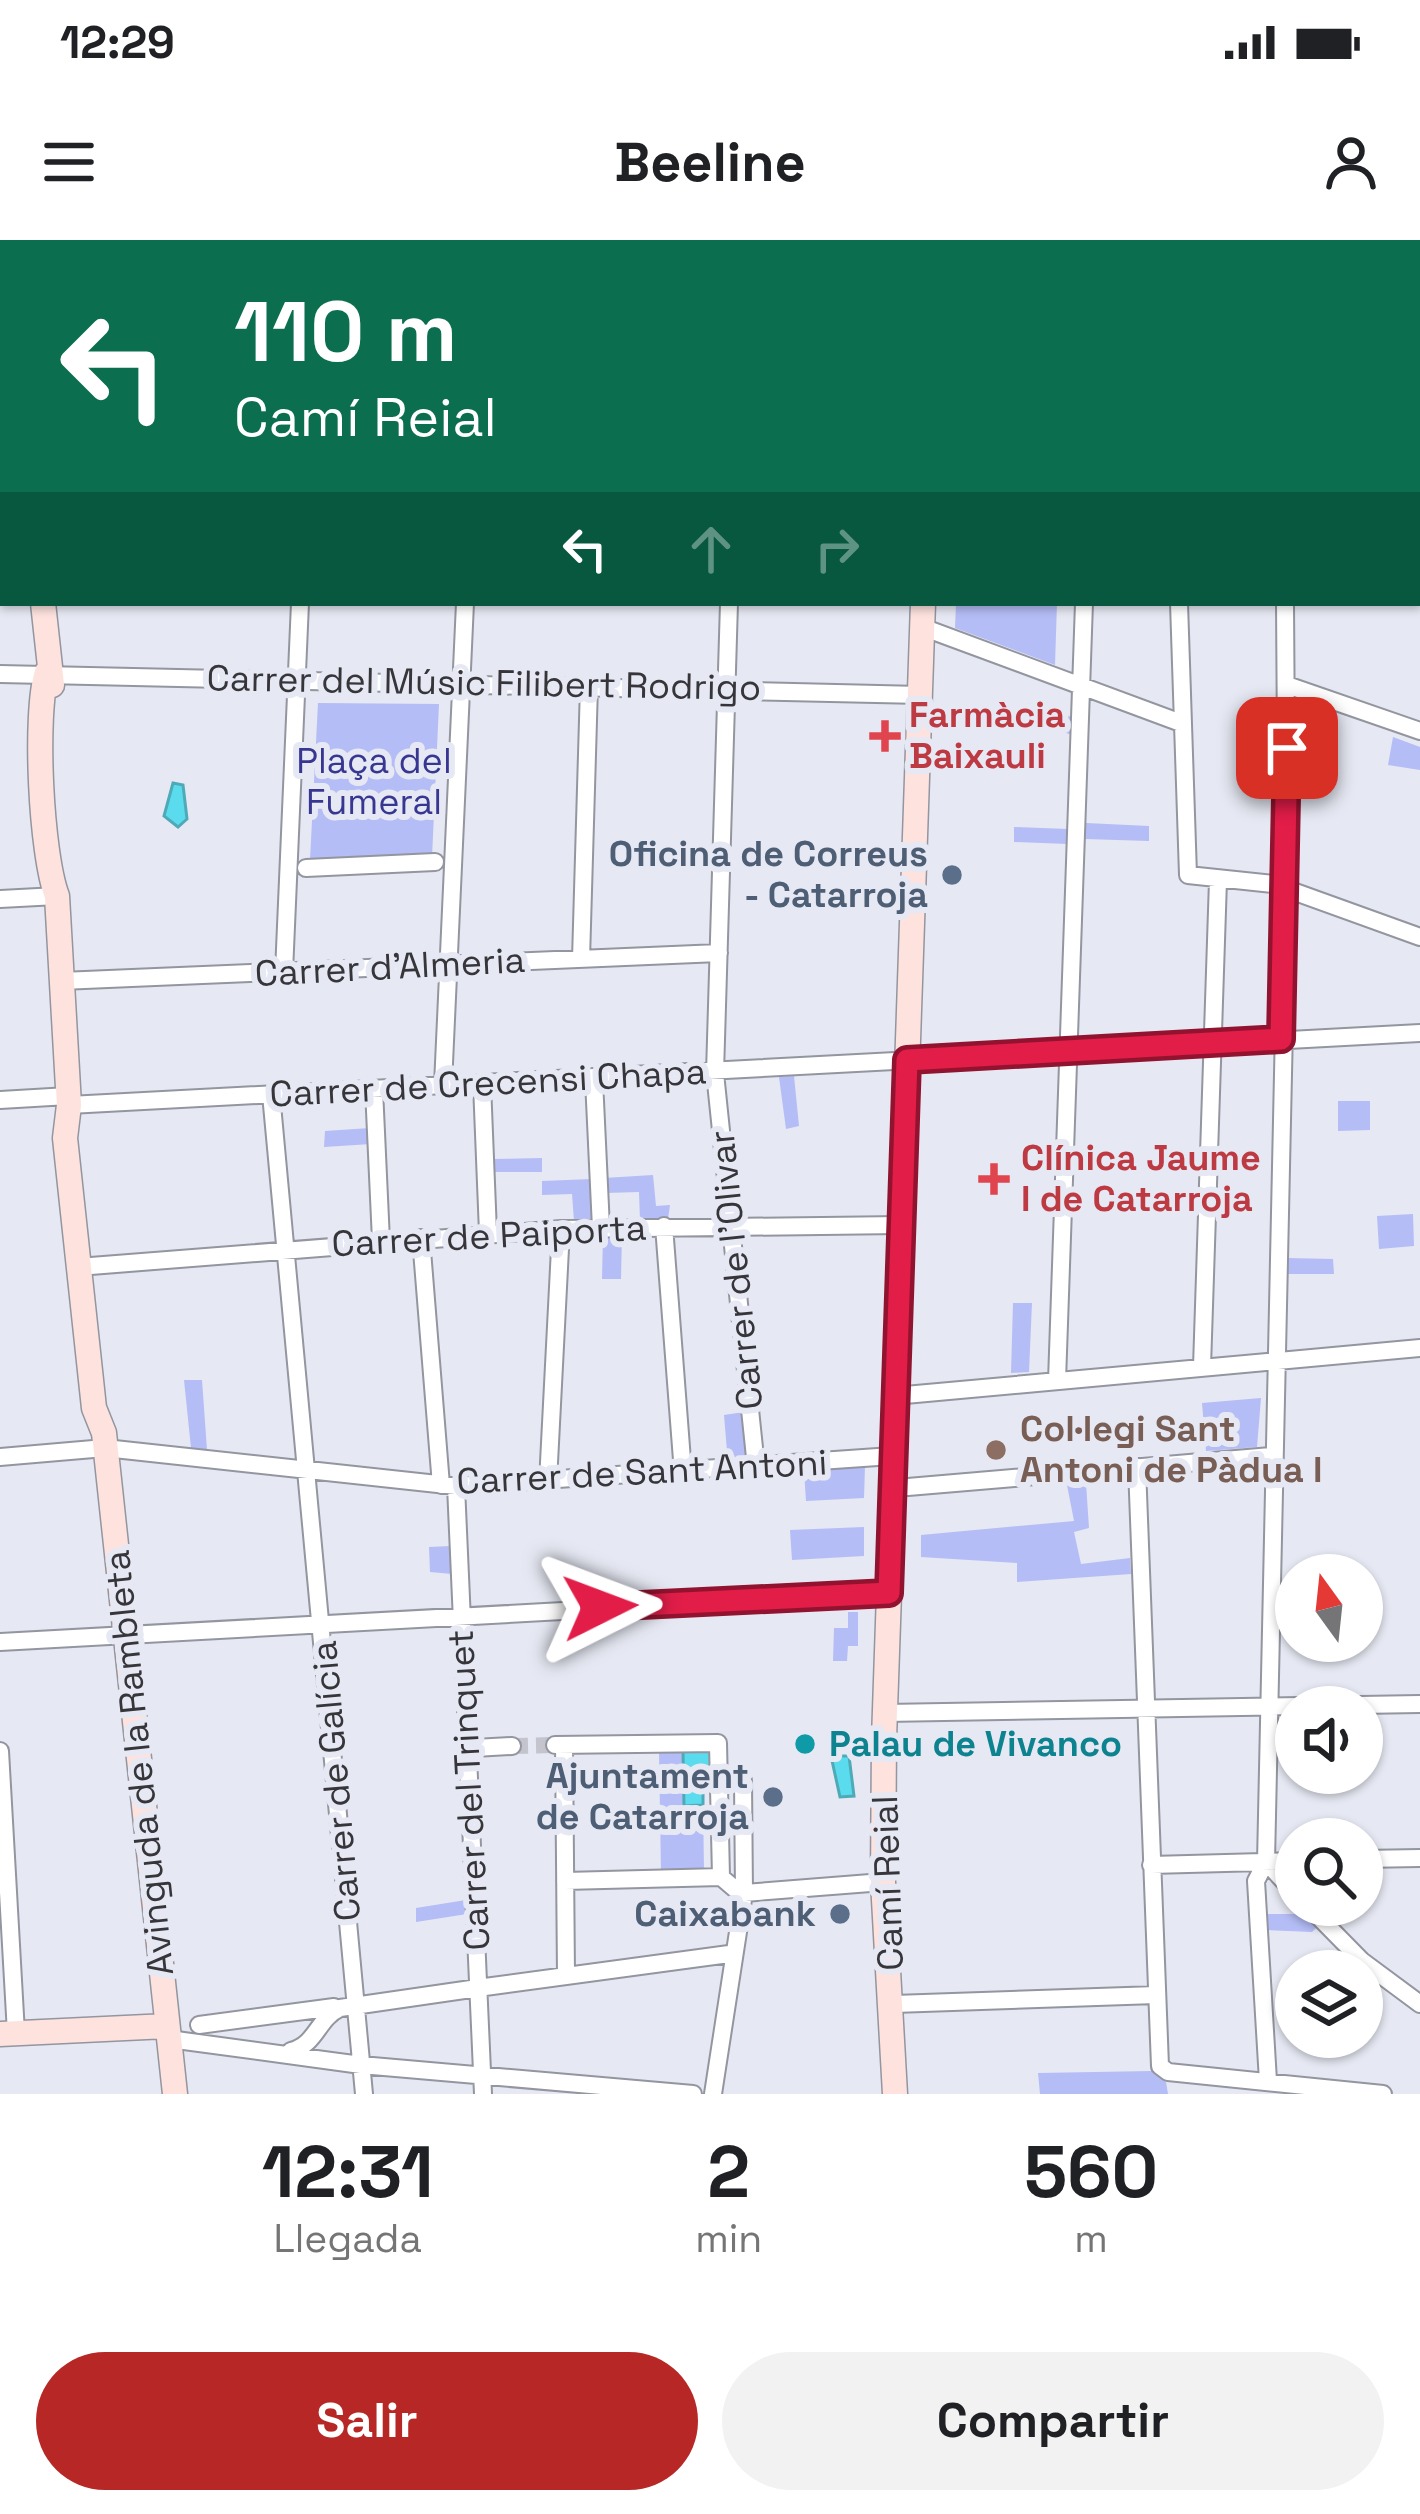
<!DOCTYPE html>
<html lang="es">
<head>
<meta charset="utf-8">
<style>
  :root { --surface:#fff; --page:#f2f2f2; --text:#202124; --muted:#757577; --accent:#b72726 }
  body { margin:0; font-family:"Space Grotesk",sans-serif; background:var(--page); color:var(--text); height:100vh; display:flex; flex-direction:column; font-size:45px; white-space:nowrap }
  * { box-sizing:border-box; margin:0 }
  p { font-size:39px; color:var(--muted) }
  .icon { flex:none; width:66px; height:66px; fill:none; stroke:currentColor; stroke-width:2; stroke-linecap:round; stroke-linejoin:round }
  .map { position:relative; height:1854px; overflow:hidden }
  .details { display:flex; flex-direction:column; background:var(--surface); flex:1 }
  .details>* { flex:none }
  .guide { position:absolute; left:0px; top:0px; width:1422px; height:366px; box-shadow:0 3px 9px #0004; background:#0b6e4f; color:#fff; overflow:hidden }
  .needle { width:78px; rotate:345deg }
  .buttons { position:absolute; left:1275px; top:1314px; display:grid; gap:24px }
  .buttons a { display:grid; place-items:center; width:108px; height:108px; border-radius:50%; background:var(--surface); box-shadow:0 3px 9px #0004; font-size:60px }
  .pin { position:absolute; display:grid; place-items:center; width:102px; height:102px; color:#fff; margin:-51px; border-radius:24px; box-shadow:0 6px 18px #0006 }
  .me { position:absolute; width:132px; margin:-66px; rotate:87deg; stroke-linejoin:round; filter:drop-shadow(0 0 9px #0008) }
  .turn { display:flex; align-items:center; gap:42px; height:252px; padding:0 36px; font-size:54px }
  .turn .icon { width:156px; height:156px; stroke-width:2.5 }
  .turn b { display:block; font-size:84px; line-height:102px }
  .lanes { display:flex; align-items:center; height:114px; padding:0 36px; background:#0003; justify-content:center; gap:60px; direction:ltr }
  .lanes .off { opacity:.35 }
  .eta { display:flex; justify-content:space-evenly; align-items:center; height:204px; text-align:center }
  .eta b { font-size:72px; font-weight:600; line-height:84px }
  .primary-button { display:flex; gap:24px; margin-top:auto; padding:24px 36px }
  .primary-button a { flex:1; height:138px; border-radius:72px; background:var(--accent); color:#fff; font-size:48px; font-weight:600; line-height:138px; text-align:center }
  .primary-button a+a { background:var(--page); color:var(--text) }
  .status { display:flex; justify-content:space-between; align-items:center; height:84px; padding:0 60px; background:var(--surface); direction:ltr }
  .status svg { height:33px; fill:currentColor }
  header { display:flex; justify-content:space-between; align-items:center; height:156px; padding:0 36px; background:var(--surface); font-size:54px; font-weight:600 }
  .map>svg:first-child { display:block }
</style>
</head>
<body>
<div class="status"><b>12:29</b><svg viewBox="0 0 49 12"><path d="M0 12V9h3v3zM5 12V6h3v6zM10 12V3h3v9zM15 12V0h3v12zM26 1h20v11H26zM47 4h2v5h-2z"/></svg></div>
<header><svg class="icon" aria-label="menu" viewBox="0 0 24 24"><path d="M4 6h16M4 12h16M4 18h16"/></svg>Beeline<svg class="icon" aria-label="person" viewBox="0 0 24 24"><circle cx="12" cy="8" r="4"/><path d="M4 21q1-7 8-7t8 7"/></svg></header>
<div class="map">
<svg width="1420" height="1854" viewBox="0 0 1420 1854">
  <rect width="100%" height="100%" fill="#e6e8f3"/>
  <path fill="#b4bdf6" d="M58 0H552L554 3H58Z
    M956 363H1057L1055 425 955 388Z
    M318 463 439 464 432 617 310 620Z
    M1028 463 1072 477V495L1023 478Z
    M1393 497 1420 507V530L1388 525Z
    M1086 583 1149 586V601L1085 599Z
    M1014 587 1068 589V604L1014 602Z
    M794 836 799 886 786 889 779 837Z
    M1338 861H1370V890L1338 891Z
    M370 888 371 904 324 907 325 891Z
    M542 918V932H492L491 919Z
    M653 935 656 966 670 965 668 979 640 980 639 952 605 953 604 938Z
    M592 939 594 979 574 981 572 954 542 955V941Z
    M1413 974 1414 1006 1379 1009 1377 976Z
    M603 994H622L621 1039H602Z
    M1287 1018 1333 1019 1334 1034H1286Z
    M1013 1063H1032L1029 1132 1011 1133Z
    M184 1140H202L207 1210 191 1208Z
    M1261 1158 1257 1207 1206 1211 1202 1163Z
    M744 1172 748 1221 728 1223 724 1175Z
    M865 1226 864 1258 806 1261 804 1231Z
    M1086 1243 1089 1288 1074 1292 1081 1324 1130 1318 1131 1334 1017 1342V1323L921 1317V1295L1074 1281 1067 1245Z
    M864 1287V1316L792 1320 790 1290Z
    M450 1306 452 1334 430 1332 429 1307Z
    M848 1372H858V1406H848L847 1421H833L834 1388H848Z
    M659 1511H683L684 1565H703L704 1631 661 1632Z
    M466 1660 467 1674 416 1682V1668Z
    M1266 1674H1304L1318 1686 1312 1692 1266 1690Z
    M1152 1831 1166 1842 1168 1854H1040L1038 1833Z"/>
  <path fill="#5adcee" stroke="#4faab8" stroke-width="3" d="M173 543 183 545 187 579 178 587 164 576Z
    M712 1510 713 1538 703 1539V1565L684 1566 683 1511Z
    M831 1516H849L854 1556 840 1557Z"/>
  <g fill="none" stroke-linecap="round" stroke-linejoin="round">
    <path stroke="#c3c4ce" stroke-width="16" stroke-dasharray="16 8" stroke-linecap="butt" d="M512 1506 555 1505"/>
    <g stroke="#93959f" stroke-width="20">
      <path id="street" d="M581 0 584 3
        M1046 0 1050 3
        M1079 0 1083 3
        M1296 0 1300 3
        M682 3 686 0
        M735 3V0
        M1343 3 1344 0
        M0 52H3
        M1419 71H1420
        M1419 223 1420 224
        M1419 245H1420
        M0 260H3
        M729 363 715 833 756 1227
        M1179 363 1188 635 1273 644 1420 697
        M922 387 1181 483
        M0 434 921 455
        M1287 445 1420 491
        M306 628 435 622
        M0 659 57 656
        M581 719 589 446
        M284 732 300 363
        M61 741 719 713
        M594 840 601 988
        M482 844 488 993
        M443 845 465 363
        M374 849 381 1001
        M271 854 364 1854
        M0 860 68 856
        M69 865 1420 793
        M664 986 683 1233
        M421 998 441 1245
        M78 1027 561 989 901 985
        M1202 1127 1218 640
        M1057 1141 1084 363
        M894 1156 1420 1108
        M0 1217 105 1208 456 1246 892 1216
        M1137 1227 1160 1826 1168 1832 1383 1854
        M548 1242 561 989
        M456 1246 483 1854
        M908 1247 1271 1216
        M0 1402 889 1353
        M885 1473 1420 1464
        M555 1505 718 1503 721 1637
        M564 1505 566 1735
        M474 1508 512 1506
        M0 1511 16 1793
        M1362 1619 1420 1618
        M1266 1622 1287 649 1285 363
        M1266 1622 1256 1641 1268 1841
        M1266 1622 1296 1654
        M1151 1625 1296 1621
        M565 1641 721 1637 735 1649
        M744 1653 883 1642
        M1307 1665 1362 1721 1420 1764
        M485 1747 729 1714
        M894 1764 1156 1755
        M199 1785 334 1767
        M169 1799 361 1825 693 1854
        M291 1811C317 1804 317 1779 340 1768L478 1748
        M713 1854 744 1653 743 1541"/>
    </g>
    <g stroke="#93959f" stroke-width="27">
      <path id="secondary" d="M32 0V3
        M938 3 939 0
        M43 363 52 445
        M47 432C34 475 41 614 57 656L69 865 65 898 94 1168 104 1193 175 1854
        M0 1794 167 1786
        M895 1854 883 1642 884 1499 923 363"/>
    </g>
    <use href="#street" stroke="#fff" stroke-width="16"/>
    <use href="#secondary" stroke="#fde2de" stroke-width="24"/>
  </g>
  <g fill="none" stroke-linecap="round" stroke-linejoin="round">
    <g stroke="#92132f" stroke-width="30">
      <path id="route" d="M600 1367 889 1353 907 820 1281 799 1287 508"/>
    </g>
    <use href="#route" stroke="#e11d48" stroke-width="21"/>
  </g>
  <g fill="#e0444e" stroke="#e6e8f3" stroke-width="4.5">
    <path d="M879 478h12v12h12v12h-12v12h-12v-12h-12v-12h12z"/>
    <path d="M988 921h12v12h12v12h-12v12h-12v-12h-12v-12h12z"/>
  </g>
  <g fill="#5c6f8a" stroke="#e6e8f3" stroke-width="4.5">
    <circle cx="952" cy="635" r="12"/>
    <circle cx="773" cy="1557" r="12"/>
    <circle cx="840" cy="1674" r="12"/>
  </g>
  <circle fill="#8d6e63" stroke="#e6e8f3" stroke-width="4.5" cx="996" cy="1210" r="12"/>
  <circle fill="#0f9aa8" stroke="#e6e8f3" stroke-width="4.5" cx="805" cy="1504" r="12"/>
  <g text-anchor="middle" dominant-baseline="central" stroke-width="12" stroke-linejoin="round" paint-order="stroke">
    <g font-size="36" fill="#35353a" stroke="#e6e8f3">
      <text transform="translate(484 443) rotate(1)">Carrer del Músic Filibert Rodrigo</text>
      <text transform="translate(390 727) rotate(-3)">Carrer d'Almeria</text>
      <text transform="translate(488 843) rotate(-3)">Carrer de Crecensi Chapa</text>
      <text transform="translate(489 996) rotate(-3)">Carrer de Paiporta</text>
      <text transform="translate(736 1030) rotate(-96)">Carrer de l'Olivar</text>
      <text transform="translate(642 1232) rotate(-3)">Carrer de Sant Antoni</text>
      <text transform="translate(139 1523) rotate(-96)">Avinguda de la Rambleta</text>
      <text transform="translate(336 1541) rotate(-95)">Carrer de Galícia</text>
      <text transform="translate(469 1550) rotate(-93)">Carrer del Trinquet</text>
      <text transform="translate(888 1643) rotate(-92)">Camí Reial</text>
    </g>
    <g font-size="36" font-weight="bold" fill="#be3a42" stroke="#e6e8f3" text-anchor="start">
      <text x="909" y="475">Farmàcia<tspan x="909" dy="41">Baixauli</tspan></text>
      <text x="1021" y="918">Clínica Jaume<tspan x="1021" dy="41">I de Catarroja</tspan></text>
    </g>
    <g font-size="36" fill="#373792" stroke="#e6e8f3">
      <text x="374" y="521">Plaça del<tspan x="374" dy="41">Fumeral</tspan></text>
    </g>
    <g font-size="36" font-weight="bold" fill="#4e5e75" stroke="#e6e8f3" text-anchor="end">
      <text x="928" y="614">Oficina de Correus<tspan x="928" dy="41">- Catarroja</tspan></text>
      <text x="749" y="1536">Ajuntament<tspan x="749" dy="41">de Catarroja</tspan></text>
      <text x="816" y="1674">Caixabank</text>
    </g>
    <g font-size="36" font-weight="bold" fill="#785e54" stroke="#e6e8f3" text-anchor="start">
      <text x="1020" y="1189">Col·legi Sant<tspan x="1020" dy="41">Antoni de Pàdua I</tspan></text>
    </g>
    <g font-size="36" font-weight="bold" fill="#0d838f" stroke="#e6e8f3" text-anchor="start">
      <text x="829" y="1504">Palau de Vivanco</text>
    </g>
  </g>
</svg>
<div class="buttons">
<a><svg class="needle" viewBox="-14 -14 28 28"><path d="M0-13l5 13h-10z" fill="#e53935"/><path d="M0 13l5-13h-10z" fill="#757577"/></svg></a>
<a><svg class="icon" aria-label="sound" viewBox="0 0 24 24"><path d="M4 9h4l5-4v14l-5-4H4zM17 9q2 3 0 6"/></svg></a>
<a><svg class="icon" aria-label="search" viewBox="0 0 24 24"><circle cx="10" cy="10" r="6"/><path d="M15 15l6 6"/></svg></a>
<a><svg class="icon" aria-label="layers" viewBox="0 0 24 24"><path d="M12 4l9 5-9 5-9-5zM3 14l9 5 9-5"/></svg></a>
</div>
<div class="pin" style="left:1287px;top:508px;background:#d93025"><svg class="icon" aria-label="arrive" viewBox="0 0 24 24"><path d="M6 21V4h12l-3 4 3 4H6"/></svg></div>
<svg class="me" style="left:600px;top:1367px" viewBox="-20 -20 40 40"><path d="M0-17L14 15 0 8-14 15z" fill="#e11d48" stroke="#fff" stroke-width="4"/></svg>
<div class="guide">
<div class="turn"><svg class="icon" aria-label="left" viewBox="0 0 24 24"><path d="M17 20v-9H6M10 6l-5 5 5 5"/></svg><div><b>110 m</b>Camí Reial</div></div>
<div class="lanes"><svg class="icon" aria-label="left" viewBox="0 0 24 24"><path d="M17 20v-9H6M10 6l-5 5 5 5"/></svg><svg class="icon off" aria-label="ahead" viewBox="0 0 24 24"><path d="M12 20V5M6 11l6-6 6 6"/></svg><svg class="icon off" aria-label="right" viewBox="0 0 24 24"><path d="M7 20v-9h11M14 6l5 5-5 5"/></svg></div>
</div>
</div>
<section class="details">
<div class="eta">
<div><b>12:31</b><p>Llegada</p></div>
<div><b>2</b><p>min</p></div>
<div><b>560</b><p>m</p></div>
</div>
<div class="primary-button"><a>Salir</a><a>Compartir</a></div>
</section>
</body>
</html>
